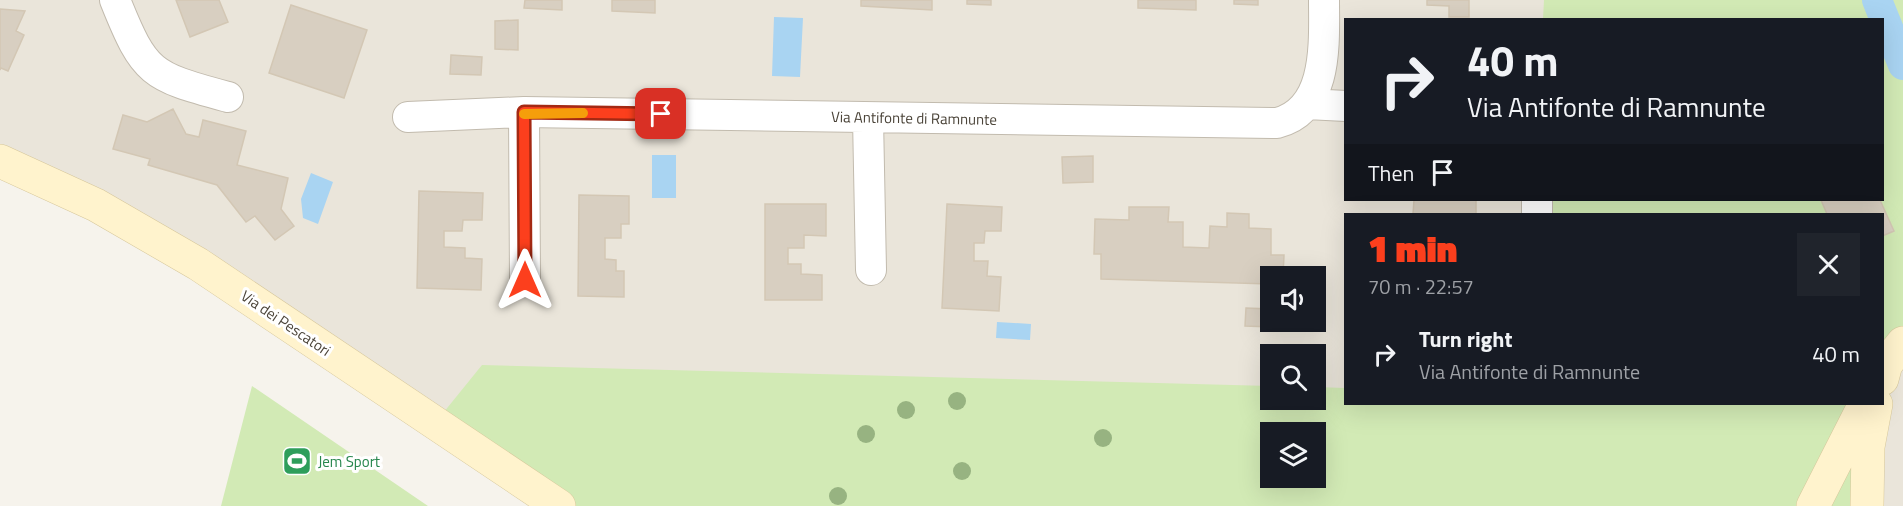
<!DOCTYPE html>
<html lang="en">
<head>
<meta charset="utf-8">
<style>
  :root { --surface:#171b24; --page:#20242c; --text:#f1f3f6; --muted:#9ea1a6; --accent:#fc3f1d }
  body { margin:0; font-family:"Titillium Web",sans-serif; background:var(--page); color:var(--text); height:100vh; display:flex; flex-direction:column; font-size:22px; white-space:nowrap }
  * { box-sizing:border-box; margin:0 }
  p { font-size:20px; color:var(--muted) }
  .icon { flex:none; width:33px; height:33px; fill:none; stroke:currentColor; stroke-width:2; stroke-linecap:round; stroke-linejoin:round }
  .map { position:relative; flex:1; overflow:hidden }
  .panel { position:absolute; left:1344px; top:213px; width:540px; height:192px; display:flex; flex-direction:column; background:var(--surface); border-radius:0px; box-shadow:0 6px 24px #0002 }
  .panel>* { flex:none }
  .top-card { position:absolute; left:1344px; top:18px; width:540px; height:183px; border-radius:0px; box-shadow:0 6px 24px #0002; background:#171b24; color:var(--text); overflow:hidden }
  .controls { position:absolute; left:1260px; top:266px; display:grid; gap:12px }
  .controls a { display:grid; place-items:center; width:66px; height:66px; border-radius:0px; background:var(--surface); box-shadow:0 6px 24px #0002; font-size:30px }
  .pin { position:absolute; display:grid; place-items:center; width:51px; height:51px; color:#fff; margin:-26px; border-radius:12px; box-shadow:0 3px 9px #0006 }
  .me { position:absolute; width:66px; margin:-33px; rotate:0deg; stroke-linejoin:round; filter:drop-shadow(0 0 4px #0008) }
  .turn { display:flex; align-items:center; gap:21px; height:126px; padding:0 24px; font-size:27px }
  .turn .icon { width:78px; height:78px; stroke-width:2.5 }
  .turn b { display:block; font-size:42px; line-height:51px }
  .then { display:flex; align-items:center; height:57px; padding:0 24px; background:#0003; gap:12px; font-size:22px }
  .round { display:grid; place-items:center; flex:none; width:63px; height:63px; border-radius:0px; background:var(--page) }
  .summary { display:flex; align-items:center; justify-content:space-between; height:102px; padding:0 24px }
  h1 { font-size:36px; font-weight:800; line-height:45px; color:var(--accent) }
  ul { padding:0; list-style:none }
  li { display:flex; align-items:center; gap:18px; height:78px; padding:0 24px }
  li div { flex:1 }
  li b { display:block; font-size:22px }
  li em { font-style:normal }
  .map>svg:first-child { display:block }
</style>
</head>
<body>
<div class="map">
<svg width="1903" height="506" viewBox="0 0 1903 506">
  <rect width="100%" height="100%" fill="#f6f3ec"/>
  <path fill="#eae5da" fill-rule="evenodd" d="M0 0H1903V506H559L0 161ZM1346 20H1882V200H1346ZM1346 214H1882V404H1346ZM1270 276H1316V321H1270ZM1270 354H1316V399H1270ZM1270 432H1316V477H1270Z"/>
  <path fill="#d2eab5" fill-rule="evenodd" d="M1544 0H1903V343L1883 379 1882 214H1537V200H1882V20L1543 19Z
    M482 365 1270 386V399H1316V387L1345 388 1346 404H1876L1867 506H559L435 423ZM1270 432H1316V477H1270Z
    M252 386 428 506H221Z"/>
  <path fill="#a9d4f2" d="M774 17 803 18 800 77 772 76Z
    M652 155H676V198H652Z
    M311 173 333 182 318 224 303 218 301 199Z
    M997 322 1031 324 1030 340 996 338Z"/>
  <g fill="none" stroke-linecap="round" stroke-linejoin="round">
    <path stroke="#a9d4f2" stroke-width="30" d="M1877 0 1903 65"/>
  </g>
  <path fill="#d8cfc1" stroke="#d3c7b4" stroke-width="1.5" d="M176 0H219L228 22 190 37Z
    M525 0H562V10L524 8Z
    M612 0H655V13L612 11Z
    M861 0H932V10L861 6Z
    M967 0H991V5L967 4Z
    M1138 0H1196V10L1138 8Z
    M1234 0H1258V5L1234 4Z
    M1427 0H1469V17H1449V6L1427 5Z
    M291 5 367 30 344 98 269 73Z
    M0 9 25 11 16 31 24 35 8 71 1 68 0 70Z
    M518 20V50L495 49V21Z
    M451 55 482 57 481 75 450 74Z
    M173 109 186 134 199 137 203 120 246 131 237 165 288 178 281 209 294 226 275 240 255 216 246 222 217 185 148 165 150 159 113 149 123 115 147 122Z
    M1093 156V182L1063 183 1062 157Z
    M419 191 483 193 482 220H463L462 231H444V247L465 248V258L482 259 481 290 417 288Z
    M579 195 629 196V224H621V238H605V259L616 260V271H624V297L578 296Z
    M1414 200H1476V214H1413Z
    M1821 200H1880L1894 231 1882 236V214H1827Z
    M765 204H826V236L804 235V248H788V264H801V274L822 275V300H765Z
    M947 204 1002 207 1001 231H985L984 243H974V261H988L987 276 1001 277 999 311 942 308Z
    M1129 207H1169L1168 222H1183V247L1209 248 1210 226 1227 227V213L1249 214V228L1271 229V255H1284L1283 276H1270V284L1101 279V254H1094L1095 219 1129 220Z
    M1246 308 1270 309 1271 327 1245 326Z"/>
  <g fill="none" stroke-linecap="round" stroke-linejoin="round">
    <g stroke="#c2bbae" stroke-width="32">
      <path id="street" d="M115 0C145 75 151 76 228 97
        M1307 104 1346 106
        M524 112 525 280
        M408 117 524 112 1277 123C1329 110 1324 42 1324 0
        M868 118 871 270
        M1537 214V200"/>
    </g>
    <g stroke="#d6c79b" stroke-width="34">
      <path id="secondary" d="M0 161 96 205 198 264 559 506
        M1882 379 1886 364 1903 343
        M1813 506 1865 404
        M1867 506 1868 447 1876 404"/>
    </g>
    <use href="#street" stroke="#fff" stroke-width="30"/>
    <use href="#secondary" stroke="#fff3cd" stroke-width="33"/>
  </g>
  <g fill="#97b381">
    <circle cx="957" cy="401" r="9"/>
    <circle cx="906" cy="410" r="9"/>
    <circle cx="866" cy="434" r="9"/>
    <circle cx="1103" cy="438" r="9"/>
    <circle cx="962" cy="471" r="9"/>
    <circle cx="838" cy="496" r="9"/>
  </g>
  <g fill="none" stroke-linecap="round" stroke-linejoin="round">
    <g stroke="#a42913" stroke-width="15">
      <path id="route" d="M525 280 524 112 661 114"/>
    </g>
    <use href="#route" stroke="#fc3f1d" stroke-width="10"/>
    <path stroke="#f59e0b" stroke-width="10" d="M524 114 583 113"/>
  </g>
  <defs>
    <g id="stadium-square" transform="scale(1.5)"><rect x="-9" y="-9" width="18" height="18" rx="4" fill="#2e9e5b" stroke="#fff"/><path d="M0-5a6.5 5 0 1 0 0 10a6.5 5 0 1 0 0-10ZM-3.5-1.8h7v3.6h-7Z" fill="#fff"/></g>
  </defs>
  <g fill-rule="evenodd">
    <use href="#stadium-square" x="297" y="461"/>
  </g>
  <g text-anchor="middle" dominant-baseline="central" stroke-width="6" stroke-linejoin="round" paint-order="stroke">
    <g font-size="15" fill="#4b4439" stroke="#fff">
      <text transform="translate(914 118) rotate(1)">Via Antifonte di Ramnunte</text>
      <text transform="translate(286 323) rotate(34)">Via dei Pescatori</text>
    </g>
    <g font-size="15" fill="#27864d" stroke="#fff" text-anchor="start">
      <text x="318" y="461">Jem Sport</text>
    </g>
  </g>
</svg>
<div class="controls">
<a><svg class="icon" aria-label="sound" viewBox="0 0 24 24"><path d="M4 9h4l5-4v14l-5-4H4zM17 9q2 3 0 6"/></svg></a>
<a><svg class="icon" aria-label="search" viewBox="0 0 24 24"><circle cx="10" cy="10" r="6"/><path d="M15 15l6 6"/></svg></a>
<a><svg class="icon" aria-label="layers" viewBox="0 0 24 24"><path d="M12 4l9 5-9 5-9-5zM3 14l9 5 9-5"/></svg></a>
</div>
<div class="pin" style="left:661px;top:114px;background:#d93025"><svg class="icon" aria-label="arrive" viewBox="0 0 24 24"><path d="M6 21V4h12l-3 4 3 4H6"/></svg></div>
<svg class="me" style="left:525px;top:280px" viewBox="-20 -20 40 40"><path d="M0-17L14 15 0 8-14 15z" fill="#fc3f1d" stroke="#fff" stroke-width="4"/></svg>
<div class="top-card">
<div class="turn"><svg class="icon" aria-label="right" viewBox="0 0 24 24"><path d="M7 20v-9h11M14 6l5 5-5 5"/></svg><div><b>40 m</b>Via Antifonte di Ramnunte</div></div>
<div class="then">Then<svg class="icon" aria-label="arrive" viewBox="0 0 24 24"><path d="M6 21V4h12l-3 4 3 4H6"/></svg></div>
</div>
<section class="panel">
<div class="summary"><div><h1>1 min</h1><p>70 m · 22:57</p></div><a class="round"><svg class="icon" aria-label="close" viewBox="0 0 24 24"><path d="M6 6l12 12M18 6L6 18"/></svg></a></div>
<ul>
<li><svg class="icon" aria-label="right" viewBox="0 0 24 24"><path d="M7 20v-9h11M14 6l5 5-5 5"/></svg><div><b>Turn right</b><p>Via Antifonte di Ramnunte</p></div><em>40 m</em></li>
</ul>
</section>
</div>
</body>
</html>
